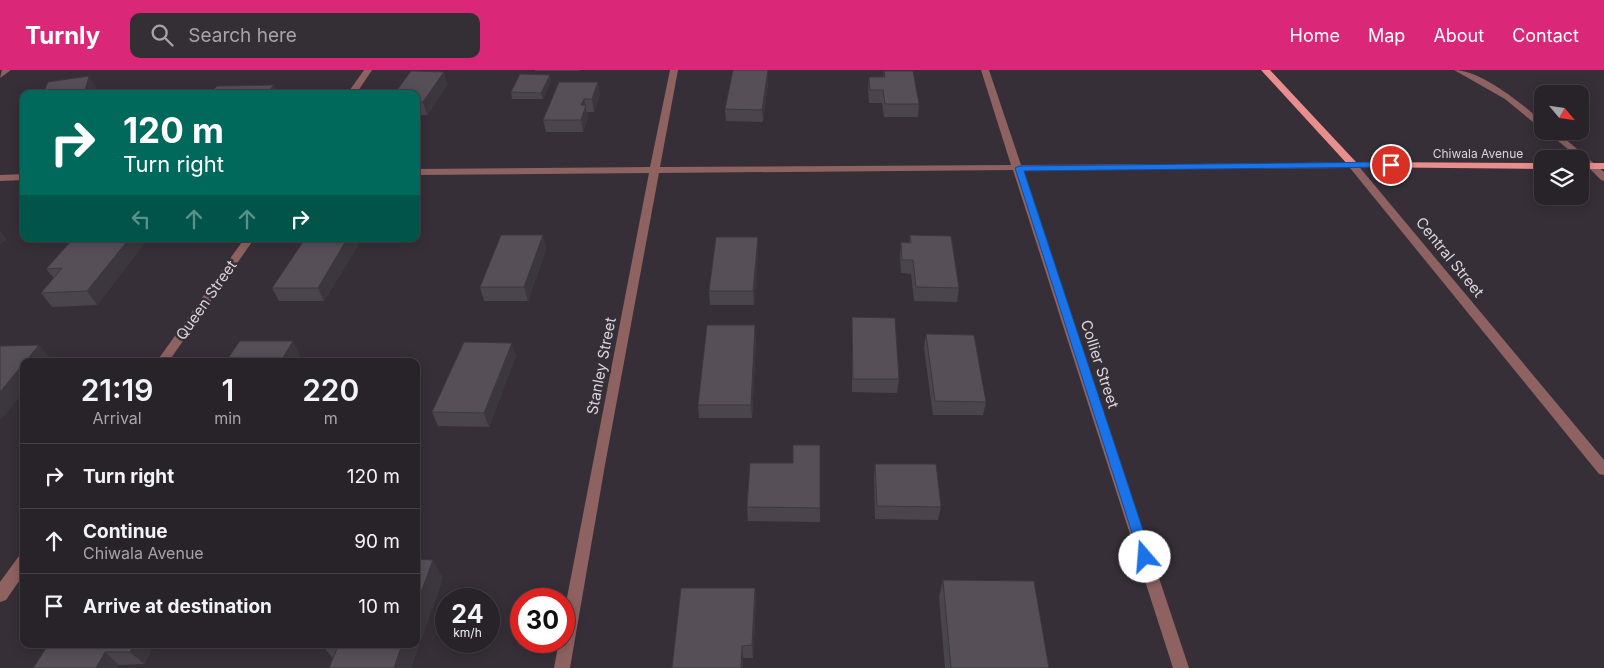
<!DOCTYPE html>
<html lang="en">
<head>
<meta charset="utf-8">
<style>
  :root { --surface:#282329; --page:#342f35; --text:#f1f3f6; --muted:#a5a4a8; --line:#444046; --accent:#db2777 }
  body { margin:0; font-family:Inter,sans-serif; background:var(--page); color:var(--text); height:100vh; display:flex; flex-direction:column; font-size:19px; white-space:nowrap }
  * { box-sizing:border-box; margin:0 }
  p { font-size:16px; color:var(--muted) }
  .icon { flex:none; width:28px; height:28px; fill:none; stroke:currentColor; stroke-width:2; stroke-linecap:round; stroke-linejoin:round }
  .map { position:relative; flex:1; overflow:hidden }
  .drawer { position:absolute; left:20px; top:288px; width:400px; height:290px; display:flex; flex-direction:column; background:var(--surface); border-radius:10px; box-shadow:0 2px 12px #0003,0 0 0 1px var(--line) }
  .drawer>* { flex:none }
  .hud { position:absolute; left:20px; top:20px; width:400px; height:152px; border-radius:10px; box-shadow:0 2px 12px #0003,0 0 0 1px var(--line); background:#00695c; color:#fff; overflow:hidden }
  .needle { width:32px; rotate:119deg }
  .controls { position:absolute; left:1534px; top:15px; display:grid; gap:10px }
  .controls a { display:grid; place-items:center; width:55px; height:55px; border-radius:10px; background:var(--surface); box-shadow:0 2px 12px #0003,0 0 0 1px var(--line); font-size:25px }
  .speed { position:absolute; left:435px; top:518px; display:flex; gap:10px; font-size:25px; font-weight:700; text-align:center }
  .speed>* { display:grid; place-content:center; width:65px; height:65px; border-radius:50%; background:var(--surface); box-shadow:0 2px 12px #0003,0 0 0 1px var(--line); line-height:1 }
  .speed small { font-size:12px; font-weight:400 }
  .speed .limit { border:8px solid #d22; background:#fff; color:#111 }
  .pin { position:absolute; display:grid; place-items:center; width:42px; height:42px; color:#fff; margin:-21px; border:2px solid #fff; border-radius:50%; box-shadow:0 1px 5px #0007 }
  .me { position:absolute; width:55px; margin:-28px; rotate:342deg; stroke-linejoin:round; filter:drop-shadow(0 0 4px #0008) }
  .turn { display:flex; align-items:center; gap:18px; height:105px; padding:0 20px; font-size:22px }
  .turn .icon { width:65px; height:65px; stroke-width:2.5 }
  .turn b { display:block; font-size:35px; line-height:42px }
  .lanes { display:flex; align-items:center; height:48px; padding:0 20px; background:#0003; justify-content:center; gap:25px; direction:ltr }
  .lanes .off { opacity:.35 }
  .eta { display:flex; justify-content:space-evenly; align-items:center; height:85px; text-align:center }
  .eta b { font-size:30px; font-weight:600; line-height:35px }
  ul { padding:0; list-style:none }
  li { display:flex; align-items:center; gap:15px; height:65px; padding:0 20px; border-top:1px solid var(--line) }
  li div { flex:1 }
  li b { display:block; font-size:19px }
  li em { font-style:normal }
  header { display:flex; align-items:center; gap:30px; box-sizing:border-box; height:70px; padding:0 25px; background:var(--accent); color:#fff }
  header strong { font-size:24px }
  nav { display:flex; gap:28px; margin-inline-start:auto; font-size:18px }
  .search { width:350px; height:45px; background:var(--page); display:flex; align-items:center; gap:12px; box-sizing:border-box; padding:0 18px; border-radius:10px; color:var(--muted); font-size:19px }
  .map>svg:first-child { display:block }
</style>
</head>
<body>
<header>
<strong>Turnly</strong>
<div class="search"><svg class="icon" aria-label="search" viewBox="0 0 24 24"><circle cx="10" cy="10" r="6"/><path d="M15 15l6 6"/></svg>Search here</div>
<nav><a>Home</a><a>Map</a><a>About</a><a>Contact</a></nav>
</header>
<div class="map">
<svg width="1604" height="598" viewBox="0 0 1604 598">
  <rect width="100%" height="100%" fill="#362f37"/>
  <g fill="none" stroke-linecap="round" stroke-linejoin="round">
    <path fill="#8e6261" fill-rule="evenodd" d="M2 0H11L0 8Z
      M364 0H372L356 24H347Z
      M670 0H678L660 97 1011 95 981 0H989L1021 95 1356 93 1604 390V405L1599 404 1350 98 1023 100 1189 598H1173L1013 100 659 103 605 395 570 598H554L559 571H564V543L649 103 416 105V99L650 97Z
      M1454 0C1481 0 1522 34 1542 51V58L1539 57 1505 29Z
      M1546 61H1556L1604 102V111L1601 110 1580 89Z
      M24 104V110L0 111V105Z
      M244 169H254L169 291H157Z
      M24 485V504L6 530 0 532V512L19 486Z"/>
    <path fill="#e88f8e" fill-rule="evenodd" d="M1261 0H1270L1356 92 1542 93V99L1350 97Z
      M1580 93H1604V99H1580Z"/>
  </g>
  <path fill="#4a444c" d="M535 0H580L579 1H535Z
    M768 0V11L763 52 726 51 725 39Z
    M884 1 919 34 918 47H884L882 33H869L868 19 869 7H883Z
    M551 11 543 29H512L511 22Z
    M559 12 600 24 594 42H587L588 48 583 62H546L543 50Z
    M448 14 427 45H416V24Z
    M910 165 959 218 957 232 914 231 911 204 901 203 900 186 901 172 909 173Z
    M86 169H144L146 171 97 235 52 237 41 223 54 208 46 199Z
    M360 172 324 231H279L272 218Z
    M546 179 528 231H484L480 217Z
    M758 181 754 235H710L709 221Z
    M852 247 899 309 897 323 852 322Z
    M926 264 986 332 983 345H933L924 278Z
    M756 268 752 348H699L698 335Z
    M516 286 489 357 438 356 432 342Z
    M875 394 941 437 938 450 875 449 874 407Z
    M747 437 820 438V452L748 451Z
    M443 508 411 598H329L333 587H332L321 574H416Z
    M943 510 1049 598H945L939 527Z
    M755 518 756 531 753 588H743L672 598Z
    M49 574H155L144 594 119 595Z"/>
  <path fill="#3c373e" d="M768 0V11L763 52 762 40Z
    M444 2 448 14 427 45 423 32Z
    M550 5 551 11 543 29 541 23Z
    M89 6 97 18 95 24H84Z
    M598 12 600 24 594 42 592 29Z
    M274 15 278 24H266Z
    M584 29 588 48 583 62 581 50V35Z
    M0 161 7 170 0 174Z
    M543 165 546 179 528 231 524 217Z
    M758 167V181L754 235 753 221Z
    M129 169H144L146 171 97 235 87 221Z
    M347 169H358L360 172 324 231 318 218Z
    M755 255 756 268 752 348 751 335Z
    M293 271 300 285 297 291H281Z
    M512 273 516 286 489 357 484 343Z
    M39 275 51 289 49 291H26Z
    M24 293V322L0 351V322Z
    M433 490 443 508 411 598H394L402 574H416V536Z
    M755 518 756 531 753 588 752 575Z
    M135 574H155L144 594 130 582Z
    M742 576 743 588V598H741Z
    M105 582 119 595 117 598H96Z"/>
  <path fill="#564f58" stroke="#3c373e" d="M733 0H768L762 40 725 39Z
    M411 1 444 2 423 32H416V24H394Z
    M884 1H913L919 34H885L883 20H870L869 7H885Z
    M520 4 550 5 541 23 511 22Z
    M89 6 84 24H43L48 12Z
    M559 12H598L592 29H584L581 35H586L581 50H543Z
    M274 15 266 24H209L217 16Z
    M501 165H543L524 217H480Z
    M910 165 951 166 959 218 916 217 913 190H902L901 172 911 173Z
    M716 167H758L753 221H709Z
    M86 169H129L87 221 41 223 62 198 46 199 72 170Z
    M305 169H347L318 218H272Z
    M852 247 895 248 899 309H853Z
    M707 255H755L751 335H698Z
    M926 264 974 265 986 332 935 331Z
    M240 271H293L281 291H226Z
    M464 272 512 273 484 343 432 342Z
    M39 275 26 291H24V293L0 322V276Z
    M793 375H820V438L747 437 750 393H793Z
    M875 394H936L941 437 877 436Z
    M416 489 433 490 416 536Z
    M943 510 1034 511 1049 598H951Z
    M681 518H755L752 575 742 576 741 598H672Z
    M49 574H135L130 582H105L96 598H33Z
    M339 574H402L394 598H329Z"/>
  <path fill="#1a73e8" stroke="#114b97" d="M1391 92 1394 93V97L1024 101 1152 487 1150 491H1141L1015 98 1019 96Z"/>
  <g text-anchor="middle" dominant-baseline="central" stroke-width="5" stroke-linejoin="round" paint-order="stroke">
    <g font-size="12" fill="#dad6db" stroke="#362f37">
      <text x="1478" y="83">Chiwala Avenue</text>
    </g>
    <g font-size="15" fill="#dad6db" stroke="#362f37">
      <text transform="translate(1450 187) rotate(51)">Central Street</text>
      <text transform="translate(206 230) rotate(-55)">Queen Street</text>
      <text transform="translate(1100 294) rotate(72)">Collier Street</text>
      <text transform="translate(601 296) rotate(-79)">Stanley Street</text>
    </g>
  </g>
</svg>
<div class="controls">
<a><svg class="needle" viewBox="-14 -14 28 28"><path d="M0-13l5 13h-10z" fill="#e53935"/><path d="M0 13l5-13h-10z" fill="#a5a4a8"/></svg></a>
<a><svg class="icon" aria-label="layers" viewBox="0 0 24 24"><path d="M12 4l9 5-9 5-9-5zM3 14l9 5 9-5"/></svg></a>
</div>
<div class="speed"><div>24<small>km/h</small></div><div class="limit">30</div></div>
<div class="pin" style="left:1391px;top:95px;background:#d93025"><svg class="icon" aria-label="arrive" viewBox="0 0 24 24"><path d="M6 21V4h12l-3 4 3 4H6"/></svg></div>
<svg class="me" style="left:1145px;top:487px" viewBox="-20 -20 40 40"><circle r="19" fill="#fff"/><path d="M0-13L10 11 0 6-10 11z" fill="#1a73e8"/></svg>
<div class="hud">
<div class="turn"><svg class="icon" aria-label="right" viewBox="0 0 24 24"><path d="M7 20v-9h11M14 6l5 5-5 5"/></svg><div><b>120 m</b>Turn right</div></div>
<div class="lanes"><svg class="icon off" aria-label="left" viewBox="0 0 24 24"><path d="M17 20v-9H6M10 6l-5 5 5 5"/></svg><svg class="icon off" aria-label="ahead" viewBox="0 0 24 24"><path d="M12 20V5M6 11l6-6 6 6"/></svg><svg class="icon off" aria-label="ahead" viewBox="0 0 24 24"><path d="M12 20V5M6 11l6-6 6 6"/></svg><svg class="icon" aria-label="right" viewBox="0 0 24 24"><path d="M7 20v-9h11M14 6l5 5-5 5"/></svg></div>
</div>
<section class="drawer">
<div class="eta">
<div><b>21:19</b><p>Arrival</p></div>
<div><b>1</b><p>min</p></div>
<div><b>220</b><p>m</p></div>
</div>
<ul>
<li><svg class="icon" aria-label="right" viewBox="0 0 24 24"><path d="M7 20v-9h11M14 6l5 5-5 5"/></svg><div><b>Turn right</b></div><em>120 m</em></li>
<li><svg class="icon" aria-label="ahead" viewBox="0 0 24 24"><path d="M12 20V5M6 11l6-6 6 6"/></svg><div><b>Continue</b><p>Chiwala Avenue</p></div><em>90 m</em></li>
<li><svg class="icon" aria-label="arrive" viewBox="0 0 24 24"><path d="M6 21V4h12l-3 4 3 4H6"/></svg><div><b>Arrive at destination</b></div><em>10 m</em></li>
</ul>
</section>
</div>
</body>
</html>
